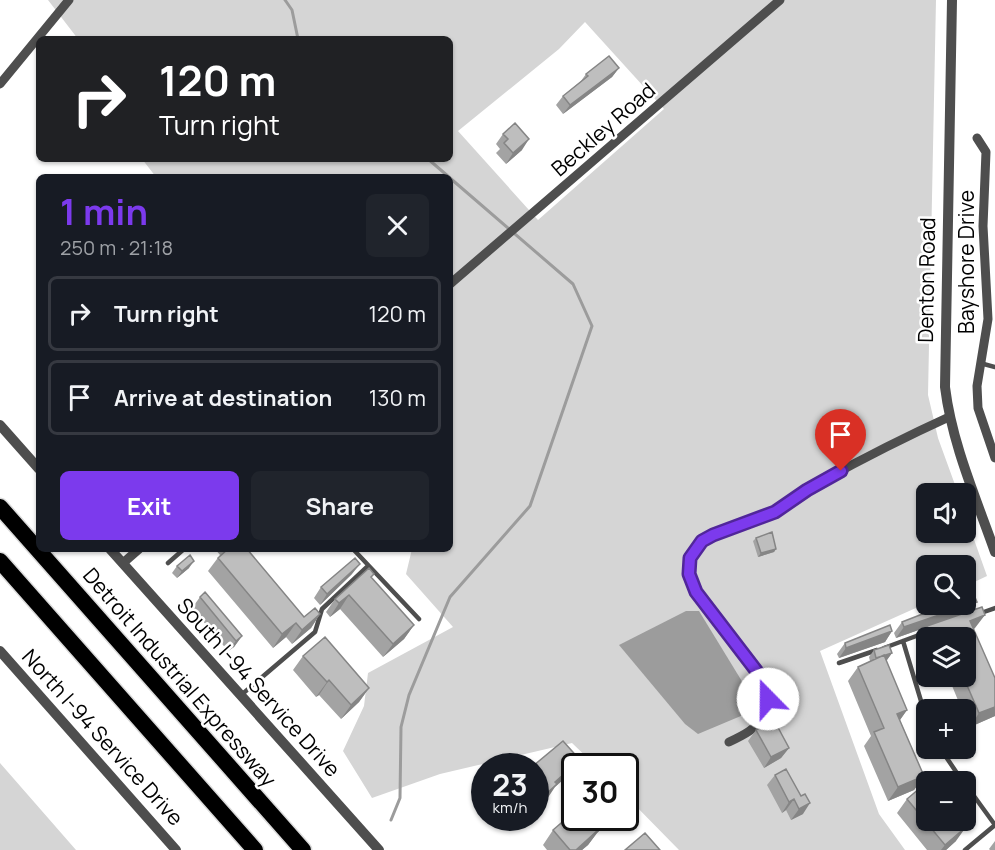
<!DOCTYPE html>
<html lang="en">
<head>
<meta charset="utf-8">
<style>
  :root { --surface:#171b24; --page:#20242c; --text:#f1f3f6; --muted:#9ea1a6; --line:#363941; --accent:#7c3aed }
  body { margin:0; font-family:Manrope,sans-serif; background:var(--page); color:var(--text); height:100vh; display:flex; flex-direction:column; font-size:22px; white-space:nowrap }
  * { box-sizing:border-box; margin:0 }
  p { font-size:20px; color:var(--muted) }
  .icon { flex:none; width:33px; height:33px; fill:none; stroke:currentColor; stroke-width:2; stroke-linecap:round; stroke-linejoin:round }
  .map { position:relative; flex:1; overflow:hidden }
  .details { position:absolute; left:36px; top:174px; width:417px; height:378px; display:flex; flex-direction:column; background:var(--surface); border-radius:9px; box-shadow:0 2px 4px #0004 }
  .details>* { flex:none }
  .banner { position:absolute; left:36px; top:36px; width:417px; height:126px; border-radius:9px; box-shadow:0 2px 4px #0004; background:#202124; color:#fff; overflow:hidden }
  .fabs { position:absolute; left:916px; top:483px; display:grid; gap:12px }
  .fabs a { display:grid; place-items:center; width:60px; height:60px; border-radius:9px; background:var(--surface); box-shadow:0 2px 4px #0004; font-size:30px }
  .speed { position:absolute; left:471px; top:753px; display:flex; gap:12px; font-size:30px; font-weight:700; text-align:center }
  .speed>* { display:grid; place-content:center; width:78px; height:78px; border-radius:50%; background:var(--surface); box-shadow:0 2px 4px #0004; line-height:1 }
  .speed small { font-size:15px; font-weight:400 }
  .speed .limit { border:3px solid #111; border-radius:9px; background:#fff; color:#111 }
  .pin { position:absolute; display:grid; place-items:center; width:51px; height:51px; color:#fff; margin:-62px -26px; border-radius:50% 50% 50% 0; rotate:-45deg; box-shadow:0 0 6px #0007 }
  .pin .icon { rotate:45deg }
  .me { position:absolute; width:66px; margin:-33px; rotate:338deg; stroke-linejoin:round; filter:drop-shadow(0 0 4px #0008) }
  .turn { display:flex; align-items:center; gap:21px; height:126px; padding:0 24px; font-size:27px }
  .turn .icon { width:78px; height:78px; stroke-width:2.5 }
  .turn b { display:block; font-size:42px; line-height:51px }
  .round { display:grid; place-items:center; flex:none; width:63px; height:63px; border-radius:9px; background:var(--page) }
  .summary { display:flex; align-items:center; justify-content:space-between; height:102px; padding:0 24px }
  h1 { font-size:36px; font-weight:700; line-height:45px; color:var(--accent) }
  .button { display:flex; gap:12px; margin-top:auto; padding:12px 24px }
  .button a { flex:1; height:69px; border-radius:9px; background:var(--accent); color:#fff; font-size:24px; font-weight:700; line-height:69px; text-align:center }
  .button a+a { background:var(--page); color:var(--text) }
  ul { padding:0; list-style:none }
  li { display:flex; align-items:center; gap:18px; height:75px; margin:0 12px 9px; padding:0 12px; border:3px solid var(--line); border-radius:9px }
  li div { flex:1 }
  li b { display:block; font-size:22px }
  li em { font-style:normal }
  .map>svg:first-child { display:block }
</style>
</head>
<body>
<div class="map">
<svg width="995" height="850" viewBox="0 0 995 850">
  <rect width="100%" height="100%" fill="#fff"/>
  <path fill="#d5d5d5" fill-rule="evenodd" d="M48 0H936L928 395 938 438 958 493 927 494V532H966V517L987 576 966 586V566H927V603L820 651 879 814 905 850H679L626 796V766H596L572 743 440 774 372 798 343 751 364 706 368 673 453 627 406 574 412 549H450V177H156L142 159H450V39H78ZM585 22 664 109 538 220 458 131 559 49Z
    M0 763 76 850H0Z"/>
  <path fill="#9c9c9c" d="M686 611H699L754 701 748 713 698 734 685 724 619 645Z"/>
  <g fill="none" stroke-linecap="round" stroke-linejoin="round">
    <path stroke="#9c9c9c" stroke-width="3" d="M285 0 292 10 298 39
      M428 159 449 177
      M391 820 400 798 401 727 409 695 450 597 530 506 592 326 573 284 450 178"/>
    <g stroke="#dbdbdb" stroke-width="19">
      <path id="motorway" d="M0 507 303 850
        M0 561 255 850"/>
    </g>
    <path stroke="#4e4e4e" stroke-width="4.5" d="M980 363 995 367
      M353 549 419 619
      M168 563 184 549
      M981 613 995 608
      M903 641 927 721
      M884 648 927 632
      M839 663 877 650
      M240 696 315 632 322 609 368 566
      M940 748 963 782
      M966 785 995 825
      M965 850 995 825"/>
    <path stroke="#4e4e4e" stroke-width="9" d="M0 84 69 0
      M977 138 986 152 983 226 988 319 977 386 978 408 995 458
      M450 284 780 0
      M123 563 139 549
      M729 742C742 736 758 728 765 715 791 670 670 603 692 555 704 529 750 523 774 512 790 505 804 491 820 482 862 459 905 437 949 417"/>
    <path stroke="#4e4e4e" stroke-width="10" d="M952 0 945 387C952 444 976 498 995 552
      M0 425 39 469
      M110 549 379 850
      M0 651 176 850"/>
    <use href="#motorway" stroke="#000" stroke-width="16"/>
  </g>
  <path fill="#a3a3a3" d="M619 68 612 77 563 114 556 105 563 96 581 81 586 74Z
    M503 134 522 150 506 164 496 153 500 149 496 144Z
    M756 538 776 549 774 552 758 557 753 541Z
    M215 549H247L304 617 320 614 311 628 292 644 286 637 273 648 208 571 220 555Z
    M177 566 189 568 177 578 172 573Z
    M352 574 320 605 314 598 321 587Z
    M374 574 371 578 414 625 404 639 383 657 340 609 330 617 326 612 335 599Z
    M200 597 242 636 234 647 228 651 192 608Z
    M970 611 975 628 974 629 995 716 970 727 966 719V710H962L948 676H966V638H927V649L922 651 918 640 927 627 896 638 894 633 902 622Z
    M892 631 885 642 839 658 837 654 845 643Z
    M874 650 892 653 886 661 907 710 900 720 924 776 914 790 888 801 864 746 871 736 848 681 858 667 870 661 869 657Z
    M303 656 369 688 359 702 341 719 319 695 316 697 293 670Z
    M756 730 789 748 781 758 764 768 748 741Z
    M786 769 803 814 791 820 786 810 782 813 767 785 775 775Z
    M907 799 956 841 946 850H927L897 813Z
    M574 818H613L597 833 588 845 582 850H547L543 845 553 830Z
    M995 841V850H990L989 849Z"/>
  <path fill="#858585" d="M619 68 612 77 563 114 570 105Z
    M529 139 522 150 506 164 513 153Z
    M776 549 774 552 758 557 761 553Z
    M194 561 189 568 177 578 182 571Z
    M360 564 352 574 320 605 327 594Z
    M349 595 340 609 330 617 339 603Z
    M977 602 969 612 896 638 904 627Z
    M320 614 311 628 292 644 302 630Z
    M985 615 975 628 961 634 970 621Z
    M296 623 286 637 273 648 282 634Z
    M414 625 404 639 383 657 393 644Z
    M892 631 885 642 839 658 846 648Z
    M944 632 940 638H931L932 637Z
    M242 636 234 647 228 651 236 641Z
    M892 653 887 660 871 665 876 658Z
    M329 680 319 695 316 697 327 682Z
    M369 688 359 702 341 719 351 705Z
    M995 707V716L970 727 979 713Z
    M907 710 897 724V714Z
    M789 748 781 758 764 768 771 757Z
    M580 760 574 766 570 774 555 787 547 799 536 809V803L555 782Z
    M924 776 914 790 888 801 898 787Z
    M794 799 786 810 782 813 789 802Z
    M810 803 803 814 791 820 799 809Z
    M608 818H613L597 833 588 845 582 850H576L596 828Z
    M966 827 956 841 946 850H941L945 845Z"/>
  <path fill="#bebebe" stroke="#858585" stroke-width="1.5" d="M609 56 619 68 570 105 563 96 588 76 586 74Z
    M515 123 529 139 513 153 504 143 508 139 503 134Z
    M772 532 776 549 761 553 756 538Z
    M228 549H247L304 617 315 608 320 614 302 630 296 623 282 634 218 558Z
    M190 555 194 561 182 571 177 566Z
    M355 558 360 564 327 594 321 587Z
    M369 568 374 574 371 577 414 625 393 644 349 595 339 603 335 599Z
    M205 592 242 636 236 641 200 597Z
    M974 595 977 602 904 627 902 622 948 604H966V598Z
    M982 607 985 615 970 621 995 678V707L979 713 963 676H966V638H947L944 632 932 637 927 626Z
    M890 625 892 631 846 648 845 643Z
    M325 637 369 688 351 705 329 680 327 682 303 656Z
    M889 645 892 653 876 658 874 650Z
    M884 655 907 710 897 714 924 776 898 787 874 732 884 728 858 667Z
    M774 720 789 748 771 757 756 730Z
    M563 741 580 760 555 782 557 784 536 803V766H533Z
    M786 769 801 796 805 794 810 803 799 809 794 799 789 802 775 775Z
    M927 782V820H961L966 827 945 845 907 799Z
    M574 812V818H608L596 828 598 830 576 850H570L553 830Z
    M645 833 660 850H625Z"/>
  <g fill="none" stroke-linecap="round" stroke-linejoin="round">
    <g stroke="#51269a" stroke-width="15">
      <path id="route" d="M768 699 758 673 696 592 689 574 690 558 702 541 713 535 775 512 807 490 841 471"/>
    </g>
    <use href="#route" stroke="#7c3aed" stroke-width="10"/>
  </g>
  <g text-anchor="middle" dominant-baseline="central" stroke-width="5" stroke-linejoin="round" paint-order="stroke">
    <g font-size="21" fill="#000" stroke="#fff">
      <text transform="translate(603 129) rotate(-41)">Beckley Road</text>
      <text transform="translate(966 262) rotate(-90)">Bayshore Drive</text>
      <text transform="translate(926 280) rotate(-89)">Denton Road</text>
      <text transform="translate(180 677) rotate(49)">Detroit Industrial Expressway</text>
      <text transform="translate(259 687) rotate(48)">South I-94 Service Drive</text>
      <text transform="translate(103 737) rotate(48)">North I-94 Service Drive</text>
    </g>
  </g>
</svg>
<div class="fabs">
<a><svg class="icon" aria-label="sound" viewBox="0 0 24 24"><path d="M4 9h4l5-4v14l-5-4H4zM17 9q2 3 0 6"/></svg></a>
<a><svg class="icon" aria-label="search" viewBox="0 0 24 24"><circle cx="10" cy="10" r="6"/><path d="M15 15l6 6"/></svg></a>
<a><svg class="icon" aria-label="layers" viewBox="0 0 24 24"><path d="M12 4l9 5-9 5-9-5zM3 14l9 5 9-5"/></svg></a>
<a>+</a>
<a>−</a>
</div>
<div class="speed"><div>23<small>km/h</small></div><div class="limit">30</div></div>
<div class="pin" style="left:841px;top:471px;background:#d93025"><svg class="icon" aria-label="arrive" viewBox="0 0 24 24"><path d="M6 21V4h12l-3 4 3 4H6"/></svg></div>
<svg class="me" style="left:768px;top:699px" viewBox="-20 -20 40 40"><circle r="19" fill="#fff"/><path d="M0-13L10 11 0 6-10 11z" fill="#7c3aed"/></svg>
<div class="banner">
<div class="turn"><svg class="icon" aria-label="right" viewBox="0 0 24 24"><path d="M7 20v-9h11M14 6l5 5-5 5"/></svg><div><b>120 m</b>Turn right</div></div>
</div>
<section class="details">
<div class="summary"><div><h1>1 min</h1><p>250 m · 21:18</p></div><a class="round"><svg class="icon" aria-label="close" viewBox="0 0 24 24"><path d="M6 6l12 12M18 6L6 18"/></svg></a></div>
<ul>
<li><svg class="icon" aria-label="right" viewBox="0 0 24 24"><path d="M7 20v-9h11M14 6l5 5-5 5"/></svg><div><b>Turn right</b></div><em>120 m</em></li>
<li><svg class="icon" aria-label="arrive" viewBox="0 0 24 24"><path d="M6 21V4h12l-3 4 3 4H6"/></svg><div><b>Arrive at destination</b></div><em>130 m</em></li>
</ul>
<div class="button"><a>Exit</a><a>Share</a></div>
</section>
</div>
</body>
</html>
